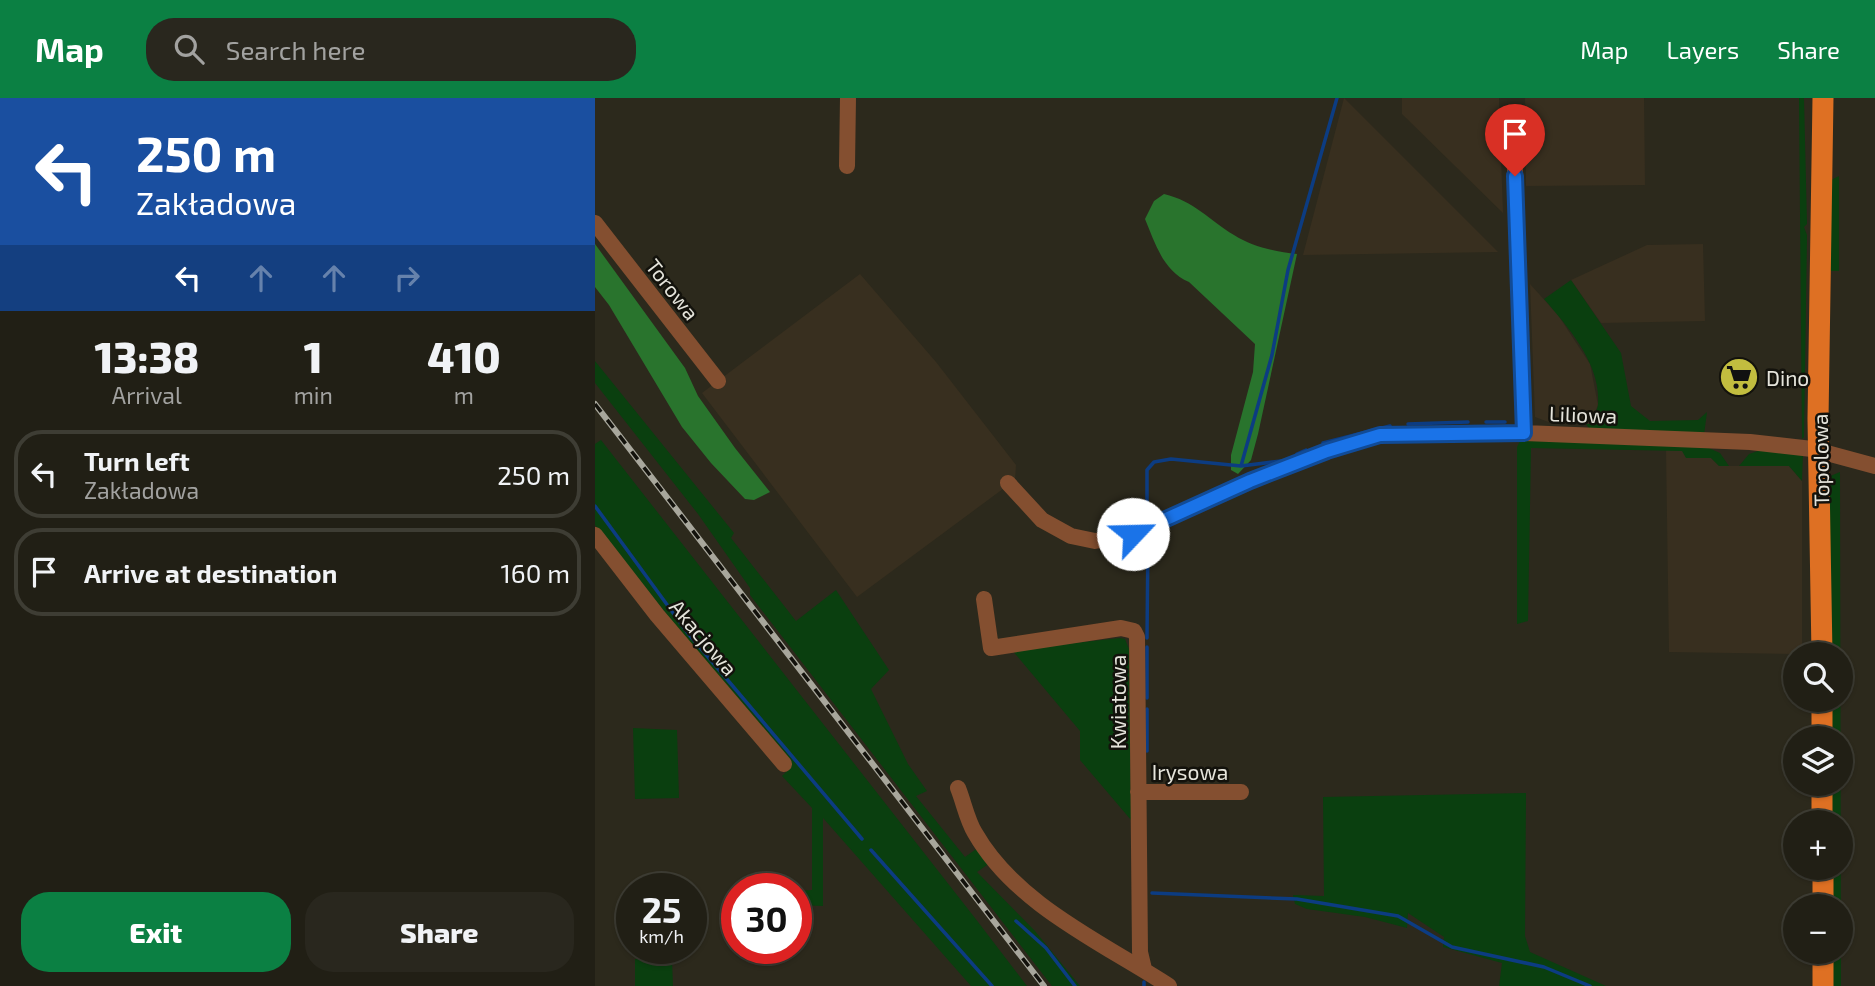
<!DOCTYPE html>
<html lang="en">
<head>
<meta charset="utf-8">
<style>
  :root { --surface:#211f15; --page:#29271e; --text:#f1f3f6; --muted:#a2a2a0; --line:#3e3d34; --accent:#0b8043 }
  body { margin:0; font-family:"Exo 2",sans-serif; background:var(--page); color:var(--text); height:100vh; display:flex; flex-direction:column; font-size:26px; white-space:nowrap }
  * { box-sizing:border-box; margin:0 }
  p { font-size:23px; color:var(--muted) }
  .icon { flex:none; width:38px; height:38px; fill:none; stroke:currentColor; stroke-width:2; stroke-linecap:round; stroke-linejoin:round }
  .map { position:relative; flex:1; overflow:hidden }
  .details { display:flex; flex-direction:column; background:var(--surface); width:595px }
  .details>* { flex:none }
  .banner { background:#1a4fa0; color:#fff; overflow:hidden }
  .tools { position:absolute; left:1188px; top:544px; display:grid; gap:14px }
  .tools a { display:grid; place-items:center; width:70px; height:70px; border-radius:50%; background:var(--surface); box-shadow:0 2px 5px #0004,0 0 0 2px var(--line); font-size:35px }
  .speed { position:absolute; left:21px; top:775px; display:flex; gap:14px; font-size:35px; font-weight:700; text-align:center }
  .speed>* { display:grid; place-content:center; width:91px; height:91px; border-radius:50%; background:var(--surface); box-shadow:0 2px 5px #0004,0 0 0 2px var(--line); line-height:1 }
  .speed small { font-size:18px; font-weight:400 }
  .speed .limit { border:10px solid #d22; background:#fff; color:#111 }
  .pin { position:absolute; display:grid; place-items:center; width:60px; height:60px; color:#fff; margin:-72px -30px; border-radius:50% 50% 50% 0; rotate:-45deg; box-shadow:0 0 7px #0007 }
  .pin .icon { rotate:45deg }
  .me { position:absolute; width:77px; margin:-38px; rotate:66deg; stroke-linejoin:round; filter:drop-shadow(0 0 5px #0008) }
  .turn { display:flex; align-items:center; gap:24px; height:147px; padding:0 21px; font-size:32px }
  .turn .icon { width:91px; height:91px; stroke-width:2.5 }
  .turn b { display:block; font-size:49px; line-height:60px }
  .lanes { display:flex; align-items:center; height:66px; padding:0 21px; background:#0003; justify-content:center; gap:35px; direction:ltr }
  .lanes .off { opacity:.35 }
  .eta { display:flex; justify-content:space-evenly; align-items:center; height:119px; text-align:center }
  .eta b { font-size:42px; font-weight:800; line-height:49px }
  .button { display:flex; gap:14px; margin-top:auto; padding:14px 21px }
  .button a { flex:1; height:80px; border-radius:28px; background:var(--accent); color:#fff; font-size:28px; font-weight:800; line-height:80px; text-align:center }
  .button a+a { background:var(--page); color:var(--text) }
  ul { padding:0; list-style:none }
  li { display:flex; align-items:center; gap:21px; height:88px; margin:0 14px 10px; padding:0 7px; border:4px solid var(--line); border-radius:28px }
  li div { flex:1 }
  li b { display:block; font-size:26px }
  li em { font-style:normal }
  header { display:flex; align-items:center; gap:42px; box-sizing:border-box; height:98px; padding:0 35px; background:var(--accent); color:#fff }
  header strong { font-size:33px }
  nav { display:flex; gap:38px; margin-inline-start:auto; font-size:24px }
  .search { width:490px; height:63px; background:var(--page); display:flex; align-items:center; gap:18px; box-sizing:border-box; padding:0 24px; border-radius:28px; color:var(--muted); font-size:26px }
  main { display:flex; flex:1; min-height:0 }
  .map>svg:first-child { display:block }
</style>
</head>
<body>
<header>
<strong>Map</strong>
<div class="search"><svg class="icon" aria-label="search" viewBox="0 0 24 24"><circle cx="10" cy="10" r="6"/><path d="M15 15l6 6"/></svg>Search here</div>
<nav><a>Map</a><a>Layers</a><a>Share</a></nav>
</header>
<main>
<section class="details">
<div class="banner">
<div class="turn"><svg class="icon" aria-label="left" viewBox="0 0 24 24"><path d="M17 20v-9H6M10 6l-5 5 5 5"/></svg><div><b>250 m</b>Zakładowa</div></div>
<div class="lanes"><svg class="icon" aria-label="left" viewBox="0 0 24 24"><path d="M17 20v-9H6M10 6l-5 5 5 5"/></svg><svg class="icon off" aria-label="ahead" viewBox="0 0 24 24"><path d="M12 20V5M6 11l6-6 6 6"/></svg><svg class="icon off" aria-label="ahead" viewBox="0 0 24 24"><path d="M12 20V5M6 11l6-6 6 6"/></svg><svg class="icon off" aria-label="right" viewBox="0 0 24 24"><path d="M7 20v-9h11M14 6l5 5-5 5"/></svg></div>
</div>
<div class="eta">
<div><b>13:38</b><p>Arrival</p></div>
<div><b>1</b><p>min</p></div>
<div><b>410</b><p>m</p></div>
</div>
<ul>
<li><svg class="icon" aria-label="left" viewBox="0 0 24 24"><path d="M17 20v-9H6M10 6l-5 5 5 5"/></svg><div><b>Turn left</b><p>Zakładowa</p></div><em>250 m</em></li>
<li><svg class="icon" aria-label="arrive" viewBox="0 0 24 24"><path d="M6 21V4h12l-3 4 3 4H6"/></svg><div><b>Arrive at destination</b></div><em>160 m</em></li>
</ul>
<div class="button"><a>Exit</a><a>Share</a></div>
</section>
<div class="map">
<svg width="1280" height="888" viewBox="0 0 1280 888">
  <rect width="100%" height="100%" fill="#2c291c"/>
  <path fill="#382f1f" d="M749 0 903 154 708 157Z
    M807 0H904L908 115 807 16Z
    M930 0H1049L1050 87 931 88Z
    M1108 146 1110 223 1006 225 976 182 1052 147Z
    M265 176 341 264 421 367 420 382 262 499 107 295Z
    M935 186 963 217 995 266 1003 307 995 326 956 325 940 319Z
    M1071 352 1088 353 1092 360H1116L1124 368H1194L1207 383V556L1074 554Z"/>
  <path fill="#0a3f0f" d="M1204 0H1209L1212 126 1209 129 1212 137 1209 339 1207 341Z
    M1244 78V173H1232L1236 82Z
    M976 182 1026 255 1036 308 1055 323 1103 322 1112 314 1109 337 996 333 991 326H995C997 320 1003 312 1003 306 1006 266 973 229 949 201Z
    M0 263 139 435 136 440 201 523 241 492 294 572 276 591 313 666 332 693 321 698 370 759 384 749 395 765 382 774 440 833 485 888H457L155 497V490L103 416 0 285Z
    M926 341 1109 348 1125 355 1134 368H1124L1116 360H1091L1087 353 936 350 933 523 922 526V349Z
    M6 342 380 820 432 888H376L228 720V808L201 807V793L217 792V710L187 678 195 670 0 427V346Z
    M1166 352 1208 356 1207 383 1194 368H1144L1154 356Z
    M1245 374 1246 888H1233V854H1246V808H1233V770H1246V724H1233V686H1246V640H1233V602H1246V556H1233V379Z
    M525 540 530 541 534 551 536 722 485 662V633L417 552Z
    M38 630 82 632 84 700 40 701Z
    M931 695 930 838 935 854 1011 888H904L907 865 848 849 849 839 813 815 812 830 770 819 712 811 700 806 698 797 729 798 728 699Z
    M40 861 77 862 78 888H40Z"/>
  <path fill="#29742d" d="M569 96C599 103 614 122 639 137 658 149 681 154 702 156L663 336 656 362 643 376 636 372V357L658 274 660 246 594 184C568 173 560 145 550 121L559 103Z
    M0 146 90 270 103 298 140 350 175 394 159 402 150 401 116 365 87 329 14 207 0 189Z"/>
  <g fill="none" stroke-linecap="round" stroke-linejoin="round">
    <path stroke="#0c3c82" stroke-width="3.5" d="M891 324H910
      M813 326 873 324
      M728 345 795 328
      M702 356 711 352
      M646 368 686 363
      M0 408 92 534 267 741
      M552 420V372L559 364 576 361 646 368 677 257 693 172 742 0
      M552 540 553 439
      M552 549V600
      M552 653V611
      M276 752 397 888
      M557 795 702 801 803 818 857 849 949 869 995 888
      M421 823 451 850 480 888
      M549 888V884"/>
    <path stroke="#844f30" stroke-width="16" d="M919 43 929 335
      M252 68 253 0
      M0 125 123 283
      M413 385 447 422 476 438 500 443 538 436 655 383 732 353 785 337 929 335 1155 344 1217 351 1280 368
      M0 437 62 517 189 666
      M389 501 396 550 526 530 539 533 542 539 545 854 549 871
      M363 690C369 705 372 722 380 735 421 807 508 845 574 888
      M543 694H646"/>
    <path stroke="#de7023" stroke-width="21" d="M1227 556 1223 321 1228 0
      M1227 602V640
      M1227 686V724
      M1228 770V808
      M1228 854V888"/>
    <g stroke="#a8a79c" stroke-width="6">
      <path id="rail" d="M0 306 449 888"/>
    </g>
    <use href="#rail" stroke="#13120c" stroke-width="3.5" stroke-dasharray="10" stroke-linecap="butt"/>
  </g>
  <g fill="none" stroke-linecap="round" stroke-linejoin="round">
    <g stroke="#114b97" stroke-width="18">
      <path id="route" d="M538 436 655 383 732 353 785 337 929 335 920 78"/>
    </g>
    <use href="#route" stroke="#1a73e8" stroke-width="12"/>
  </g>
  <defs>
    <g id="supermarket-disc" transform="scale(2.0125)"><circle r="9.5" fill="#c2bd3f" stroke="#13120c"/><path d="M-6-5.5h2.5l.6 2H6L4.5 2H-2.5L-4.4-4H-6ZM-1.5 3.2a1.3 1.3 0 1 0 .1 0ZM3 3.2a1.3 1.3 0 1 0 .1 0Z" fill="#111"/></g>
  </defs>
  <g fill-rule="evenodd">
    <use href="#supermarket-disc" x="1144" y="279"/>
  </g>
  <g text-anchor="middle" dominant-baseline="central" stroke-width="5" stroke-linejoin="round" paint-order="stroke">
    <g font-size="21" fill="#e5e4db" stroke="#13120c">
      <text transform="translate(78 191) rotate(52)">Torowa</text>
      <text transform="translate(988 316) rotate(2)">Liliowa</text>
      <text transform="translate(1225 362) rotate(-91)">Topolowa</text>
      <text transform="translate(109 539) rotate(50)">Akacjowa</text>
      <text transform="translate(522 604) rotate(-90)">Kwiatowa</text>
      <text x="595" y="673">Irysowa</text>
    </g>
    <g font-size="21" fill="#e5e4db" stroke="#13120c" text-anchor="start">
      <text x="1171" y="279">Dino</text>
    </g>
  </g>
</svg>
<div class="tools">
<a><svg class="icon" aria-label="search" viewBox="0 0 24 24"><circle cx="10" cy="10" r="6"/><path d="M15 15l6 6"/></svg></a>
<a><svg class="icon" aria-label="layers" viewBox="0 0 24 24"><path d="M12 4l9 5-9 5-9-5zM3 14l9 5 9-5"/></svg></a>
<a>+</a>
<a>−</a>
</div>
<div class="speed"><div>25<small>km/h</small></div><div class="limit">30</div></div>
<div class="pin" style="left:920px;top:78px;background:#d93025"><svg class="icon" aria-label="arrive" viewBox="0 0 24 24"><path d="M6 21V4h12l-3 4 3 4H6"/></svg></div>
<svg class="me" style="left:538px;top:436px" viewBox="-20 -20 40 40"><circle r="19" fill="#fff"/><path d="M0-13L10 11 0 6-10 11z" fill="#1a73e8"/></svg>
</div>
</main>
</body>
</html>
